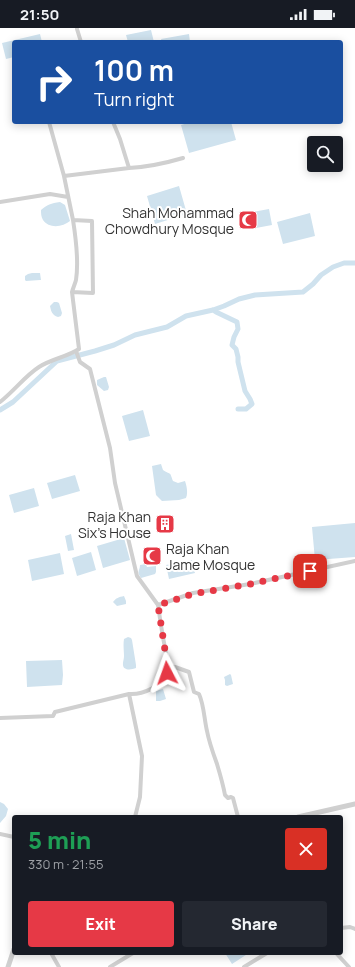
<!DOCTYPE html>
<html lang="en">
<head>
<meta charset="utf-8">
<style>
  :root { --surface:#171b24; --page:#242831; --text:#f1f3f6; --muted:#9ea1a6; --accent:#e63946 }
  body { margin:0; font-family:Manrope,sans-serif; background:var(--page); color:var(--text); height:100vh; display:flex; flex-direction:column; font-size:15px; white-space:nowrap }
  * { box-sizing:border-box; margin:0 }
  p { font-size:13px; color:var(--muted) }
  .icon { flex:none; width:22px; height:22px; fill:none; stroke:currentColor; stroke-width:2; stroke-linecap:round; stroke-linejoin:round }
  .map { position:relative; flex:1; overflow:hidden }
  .side { position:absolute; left:12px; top:787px; width:331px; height:140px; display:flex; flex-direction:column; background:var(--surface); border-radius:4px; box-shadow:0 2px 10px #0003 }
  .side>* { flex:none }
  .top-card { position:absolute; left:12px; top:12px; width:331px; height:84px; border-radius:4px; box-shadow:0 2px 10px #0003; background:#1a4fa0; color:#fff; overflow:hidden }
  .buttons { position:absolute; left:307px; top:108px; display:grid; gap:8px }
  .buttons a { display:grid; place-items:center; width:36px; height:36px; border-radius:4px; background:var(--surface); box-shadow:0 2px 10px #0003; font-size:20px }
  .pin { position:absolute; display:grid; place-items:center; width:34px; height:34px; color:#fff; margin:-17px; border-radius:8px; box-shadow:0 2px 6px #0006 }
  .me { position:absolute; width:44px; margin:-22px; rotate:356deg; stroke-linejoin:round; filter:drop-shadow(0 0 3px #0008) }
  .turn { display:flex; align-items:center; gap:14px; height:84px; padding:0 16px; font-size:18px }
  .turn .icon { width:52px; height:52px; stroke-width:2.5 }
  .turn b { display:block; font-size:28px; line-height:34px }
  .round { display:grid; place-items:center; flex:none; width:42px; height:42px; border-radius:4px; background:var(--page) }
  .summary { display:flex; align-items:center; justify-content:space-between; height:68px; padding:0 16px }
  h1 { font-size:24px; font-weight:800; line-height:30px; color:#1e9e55 }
  .action { display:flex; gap:8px; margin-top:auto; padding:8px 16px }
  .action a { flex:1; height:46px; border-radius:4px; background:var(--accent); color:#fff; font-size:16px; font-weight:800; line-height:46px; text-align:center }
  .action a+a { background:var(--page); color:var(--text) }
  .status { display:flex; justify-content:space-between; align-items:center; height:28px; padding:0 20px; background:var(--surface); direction:ltr }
  .status svg { height:11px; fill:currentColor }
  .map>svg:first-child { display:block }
</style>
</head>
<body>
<div class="status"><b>21:50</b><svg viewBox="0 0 49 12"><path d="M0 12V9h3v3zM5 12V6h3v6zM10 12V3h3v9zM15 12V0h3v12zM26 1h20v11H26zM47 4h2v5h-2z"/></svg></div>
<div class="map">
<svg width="355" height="939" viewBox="0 0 355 939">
  <rect width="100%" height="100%" fill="#fff"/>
  <path fill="#cfe2ee" d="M151 2 154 14H128L126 7Z
    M40 6 42 14H14V29L6 31 2 15Z
    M189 6 190 14H162L161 11Z
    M191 94H231L236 112 189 125 181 97Z
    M179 158 187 186 155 196 147 168Z
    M60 174 65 177 70 193C63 199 49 201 43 192 41 189 41 185 41 182 47 177 51 175 60 174Z
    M269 181 272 197 256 200 253 184Z
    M310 185 315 208 283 216 277 194Z
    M32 245H40L41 252H40L26 253 25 252V248L28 246Z
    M54 274H57L59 275 62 285 61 288 58 289C52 287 51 283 50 278Z
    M104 349H106L109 359 108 362 104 363 97 357V352Z
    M143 382 150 408 129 413 122 388Z
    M161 436 163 442C172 448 169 442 173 453L178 455 185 453C187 459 188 465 186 470L179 472 162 473 156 467 152 438Z
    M75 447 80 463 52 471 47 455Z
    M34 460 39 478 14 485 9 467Z
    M355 495V529L315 532 312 499Z
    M71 506 74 522 68 523 65 508Z
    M124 510 130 532 103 540 97 518Z
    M91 524 96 542 77 548 72 530Z
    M60 525 64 546 32 553 28 532Z
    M192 532 195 545 169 551 166 537Z
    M146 536 147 539 156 538V544L155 546 141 550C136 543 140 543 140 537Z
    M124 568 126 573V576L117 578 113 574C116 570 119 569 124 568Z
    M128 609 131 610 132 612 136 637V640C131 642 122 643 123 635 123 633 124 631 124 628 124 623 123 617 124 611Z
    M62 632 63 647 62 657 27 659 26 633Z
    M230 646 231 647 233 656 227 658 225 657V652L224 649Z
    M163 661 166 671 160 673H156V663Z
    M0 774 4 776 8 781 6 788 0 795Z
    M225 925H249L232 936Z"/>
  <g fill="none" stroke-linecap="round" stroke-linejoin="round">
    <path stroke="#cfe2ee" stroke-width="5" d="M213 282 216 284 237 294 238 301 234 309 232 317 236 321 238 329V334L245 363 250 371 252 376 246 381H238
      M0 382 13 374 57 333 95 323 114 317 135 307 167 299 186 288 213 282 224 278 239 271 255 267 303 264 313 256 321 247 333 239 344 235H355"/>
    <path stroke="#d0d0d0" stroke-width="4" d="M77 1 81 14
      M49 94 64 148
      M113 94 120 111 129 140C148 139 166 135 183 130
      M0 174 50 166 68 169
      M72 264C73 260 75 256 76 252 79 233 76 211 73 192
      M76 323 80 334 90 341 110 420 115 455 137 548 158 577
      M0 374C14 363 25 348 39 339 51 331 67 329 79 321L72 264 93 265 92 193 73 192 64 148 129 140
      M167 638 175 639 189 644 194 664 199 666C204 677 204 690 207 703 209 714 213 725 217 736 220 746 223 756 225 767L228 770 231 769 233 770 238 789
      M129 666 142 728 140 769 135 789
      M0 690 53 688 55 684 129 666C142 667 164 658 167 644 168 636 166 627 165 620 162 605 160 591 158 577L193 565 250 556 355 533
      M0 806 14 809
      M341 900 350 899 355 901
      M51 925 59 939
      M336 925 349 939
      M110 939 133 925
      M244 939 267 925"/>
    <path stroke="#d0d0d0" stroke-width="5" d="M298 789 355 776
      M8 939 14 921"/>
  </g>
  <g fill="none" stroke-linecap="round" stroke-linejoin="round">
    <path stroke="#e63946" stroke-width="7" stroke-dasharray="0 12.6" d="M167 645V635L158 577 193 566 250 556 310 543"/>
  </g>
  <defs>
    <g id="mosque-square" transform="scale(1)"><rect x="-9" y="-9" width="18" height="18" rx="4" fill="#e63946" stroke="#fff"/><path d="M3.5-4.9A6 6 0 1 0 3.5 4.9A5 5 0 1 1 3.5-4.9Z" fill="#fff"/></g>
    <g id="building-square" transform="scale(1)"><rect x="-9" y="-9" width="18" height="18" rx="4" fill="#e63946" stroke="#fff"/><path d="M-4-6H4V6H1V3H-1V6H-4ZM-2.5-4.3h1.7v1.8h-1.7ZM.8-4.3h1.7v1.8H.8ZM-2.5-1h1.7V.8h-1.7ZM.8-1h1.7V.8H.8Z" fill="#fff"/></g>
  </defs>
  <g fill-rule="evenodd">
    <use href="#mosque-square" x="248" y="192"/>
    <use href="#building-square" x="165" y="496"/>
    <use href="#mosque-square" x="152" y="528"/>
  </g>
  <g text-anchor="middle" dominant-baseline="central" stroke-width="4" stroke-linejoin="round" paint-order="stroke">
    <g font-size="14" fill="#333" stroke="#fff" text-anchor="end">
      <text x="234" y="184">Shah Mohammad<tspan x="234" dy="16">Chowdhury Mosque</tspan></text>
      <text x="151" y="488">Raja Khan<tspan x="151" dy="16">Six's House</tspan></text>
      <text x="166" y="520" text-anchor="start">Raja Khan<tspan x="166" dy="16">Jame Mosque</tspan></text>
    </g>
  </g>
</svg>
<div class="buttons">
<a><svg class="icon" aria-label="search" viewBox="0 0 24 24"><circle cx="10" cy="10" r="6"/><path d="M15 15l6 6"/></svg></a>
</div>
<div class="pin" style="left:310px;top:543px;background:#d93025"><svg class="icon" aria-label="arrive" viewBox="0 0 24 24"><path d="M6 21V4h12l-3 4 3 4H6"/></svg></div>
<svg class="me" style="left:167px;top:645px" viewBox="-20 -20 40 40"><path d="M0-17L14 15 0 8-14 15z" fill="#e63946" stroke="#fff" stroke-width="4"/></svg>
<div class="top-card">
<div class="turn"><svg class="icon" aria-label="right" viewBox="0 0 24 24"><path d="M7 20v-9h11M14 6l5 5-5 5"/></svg><div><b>100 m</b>Turn right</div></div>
</div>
<section class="side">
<div class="summary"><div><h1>5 min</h1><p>330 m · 21:55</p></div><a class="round" style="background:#d93025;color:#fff"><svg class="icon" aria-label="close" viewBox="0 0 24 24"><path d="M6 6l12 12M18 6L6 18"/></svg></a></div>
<div class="action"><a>Exit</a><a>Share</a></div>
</section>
</div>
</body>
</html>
